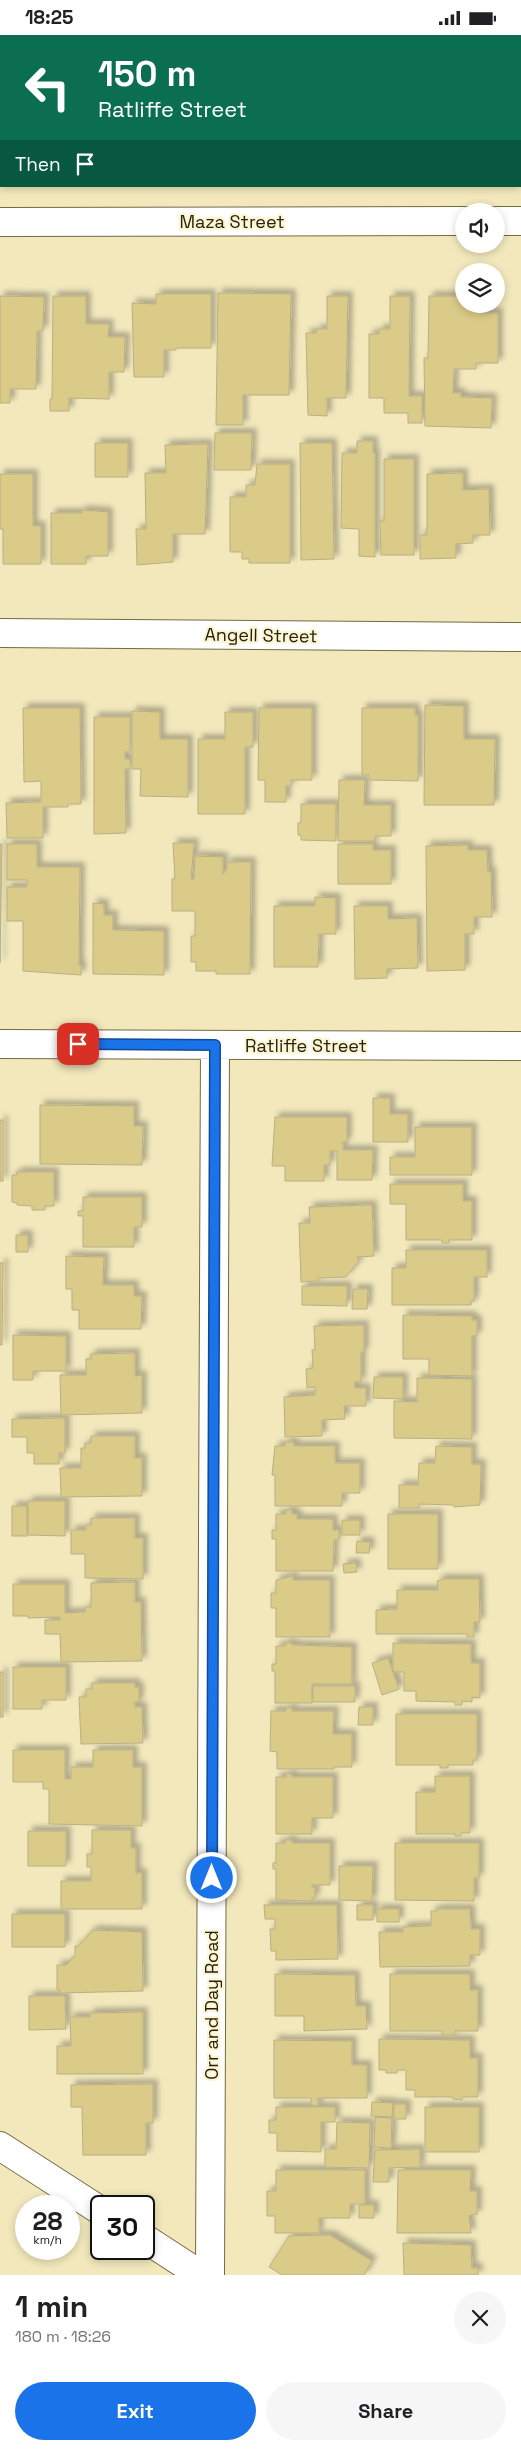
<!DOCTYPE html>
<html lang="en">
<head>
<meta charset="utf-8">
<style>
  :root { --surface:#fff; --page:#f6f6f6; --text:#202124; --muted:#757577; --accent:#1a73e8 }
  body { margin:0; font-family:"Space Grotesk",sans-serif; background:var(--page); color:var(--text); height:100vh; display:flex; flex-direction:column; font-size:19px; white-space:nowrap }
  * { box-sizing:border-box; margin:0 }
  p { font-size:16px; color:var(--muted) }
  .icon { flex:none; width:28px; height:28px; fill:none; stroke:currentColor; stroke-width:2; stroke-linecap:round; stroke-linejoin:round }
  .map { position:relative; height:2240px; overflow:hidden }
  .details { display:flex; flex-direction:column; background:var(--surface); flex:1 }
  .details>* { flex:none }
  .top-card { position:absolute; left:0px; top:0px; width:521px; height:152px; box-shadow:0 2px 8px #0003; background:#0b6e4f; color:#fff; overflow:hidden }
  .fabs { position:absolute; left:455px; top:168px; display:grid; gap:10px }
  .fabs a { display:grid; place-items:center; width:50px; height:50px; border-radius:50%; background:var(--surface); box-shadow:0 2px 8px #0003; font-size:25px }
  .speed { position:absolute; left:15px; top:2160px; display:flex; gap:10px; font-size:25px; font-weight:700; text-align:center }
  .speed>* { display:grid; place-content:center; width:65px; height:65px; border-radius:50%; background:var(--surface); box-shadow:0 2px 8px #0003; line-height:1 }
  .speed small { font-size:12px; font-weight:400 }
  .speed .limit { border:2px solid #111; border-radius:8px; background:#fff; color:#111 }
  .pin { position:absolute; display:grid; place-items:center; width:42px; height:42px; color:#fff; margin:-21px; border-radius:10px; box-shadow:0 2px 8px #0006 }
  .me { position:absolute; width:55px; margin:-28px; rotate:0deg; stroke-linejoin:round; filter:drop-shadow(0 0 4px #0008) }
  .turn { display:flex; align-items:center; gap:18px; height:105px; padding:0 15px; font-size:22px }
  .turn .icon { width:65px; height:65px; stroke-width:2.5 }
  .turn b { display:block; font-size:35px; line-height:42px }
  .then { display:flex; align-items:center; height:48px; padding:0 15px; background:#0003; gap:10px; font-size:19px }
  .round { display:grid; place-items:center; flex:none; width:52px; height:52px; border-radius:26px; background:var(--page) }
  .overview { display:flex; align-items:center; justify-content:space-between; height:85px; padding:0 15px }
  h1 { font-size:30px; font-weight:600; line-height:38px }
  .button { display:flex; gap:10px; margin-top:auto; padding:10px 15px }
  .button a { flex:1; height:58px; border-radius:30px; background:var(--accent); color:#fff; font-size:20px; font-weight:600; line-height:58px; text-align:center }
  .button a+a { background:var(--page); color:var(--text) }
  .status { display:flex; justify-content:space-between; align-items:center; height:35px; padding:0 25px; background:var(--surface); direction:ltr }
  .status svg { height:14px; fill:currentColor }
  .map>svg:first-child { display:block }
</style>
</head>
<body>
<div class="status"><b>18:25</b><svg viewBox="0 0 49 12"><path d="M0 12V9h3v3zM5 12V6h3v6zM10 12V3h3v9zM15 12V0h3v12zM26 1h20v11H26zM47 4h2v5h-2z"/></svg></div>
<div class="map">
<svg width="521" height="2240" viewBox="0 0 521 2240">
  <defs>
    <filter id="shadow"><feDropShadow dx="4.5" dy="-4.5" stdDeviation="2.5" flood-color="#0004"/></filter>
  </defs>
  <rect width="100%" height="100%" fill="#f2e8bc"/>
  <path fill="#dbcb88" stroke="#b9af85" filter="url(#shadow)" d="M218 258 291 259 289 360H243V390H216Z
    M156 259H211V313H176V315H164V342H134L132 268 156 269Z
    M0 261 44 262 43 296H37L36 354H10V368H0Z
    M53 261H86V289H109L108 302H125L124 337H109V364L69 363V376H50V364H52Z
    M327 261H348L346 363H327V381L308 380 306 298H316L317 294H327Z
    M390 261H410L409 361H422V388H408V378H384V363H369V299H379V294H390Z
    M429 261H464L466 273H483L482 278H498V328H476V334H454L453 358H461V362L492 363 491 393 425 391 424 323H428Z
    M215 398H252L251 435H214Z
    M357 406H373V418H375V522L359 521V494L341 493 342 418H357Z
    M95 408H128V442H95Z
    M300 408H332L334 524 301 525Z
    M208 409 205 499H173V527L137 530 136 494H146L145 438H166L165 410Z
    M384 424H414V520H381L380 486H384Z
    M257 429H290V528H249V524H242V517H230V462H246V450H255Z
    M463 438V455L489 454 490 500H473V508L456 509V523L420 524V500H427V439Z
    M0 439H33V491H41V529H3V494H0Z
    M82 475 108 477V521H86V529H51V478H82Z
    M425 670 464 671V704H495L494 770H424Z
    M23 673H80L81 769H68V772H43V803H7L6 768 41 767V746L24 747Z
    M259 673H312V745H291V751H286V767H265V745H258Z
    M362 673H415V680H418V746L369 745V740H362Z
    M132 676 160 677V704H188V762L140 761 141 734H132Z
    M225 677H253V712H245V779H198V704H225Z
    M94 682H130V717H125V724H130V734H125L126 798 94 799Z
    M339 745H365L364 770H391V801H375V806H338Z
    M301 769H336V806L301 805V800H298V788H301Z
    M173 808H194L191 844H194L195 821 223 822V839L227 833V827H251L250 939H216V936H196V927H191V901H195V876H172V844H175Z
    M0 809H2L0 928Z
    M7 809H37V832H80L79 930H81V940L23 936V886H7V852H27V845H7Z
    M338 809H373V815H391V849H338Z
    M468 810V815H487L488 837 491 836 492 882H474V899H465V935L427 936 426 811Z
    M315 862 336 863V899H319L318 932H274V871H315Z
    M93 868 104 869V880H113V895L164 896V940L93 939Z
    M354 871H388V884L417 883 418 933 387 934V943L355 944Z
    M373 1063H390V1079H408V1107H373Z
    M40 1070 134 1071V1091H143L142 1130 40 1129Z
    M275 1082H347V1107H343V1115H373L372 1145H337V1116H330V1130H324V1146H285V1131H272Z
    M0 1085H3V1146H0Z
    M415 1092H472V1140H390V1122H415Z
    M17 1137H54V1171H45V1175H32V1171L17 1170V1168L12 1167V1140H17Z
    M390 1149H463V1166H472V1205H449V1208H442V1205H406V1169H390Z
    M83 1162H142V1192H134V1212H83V1181H78V1176H83Z
    M372 1170 374 1221 357 1222 359 1226 346 1242 318 1243V1246L301 1247 299 1188H310L309 1172Z
    M16 1200H28V1217H16Z
    M406 1215H487V1242H474V1266H471V1270H392V1233H406Z
    M66 1221 104 1222 103 1250H134V1261H142L141 1294H79V1275H72V1254H66Z
    M0 1228H3L2 1310H0Z
    M302 1251H347V1271L302 1270Z
    M353 1254H368L367 1274H352Z
    M403 1280 472 1281V1285H477V1301H472V1341L429 1340V1324H403Z
    M364 1290V1317H361V1347H355V1353H366V1371H344L345 1384 322 1385V1401L285 1402 284 1362 315 1360V1352L307 1353 306 1334 313 1333 312 1315H315L314 1291Z
    M13 1300 66 1301V1336H33V1345H13Z
    M135 1318V1341L142 1340V1378L61 1380 60 1340H86V1324H91V1319Z
    M374 1342H403V1364L373 1363Z
    M417 1343 472 1344V1404L394 1403V1366L417 1367Z
    M65 1383V1418H59V1429H34V1418H27V1402H12V1384Z
    M91 1401H135V1423H142V1461L61 1462 60 1433H81V1413H85V1408H91Z
    M285 1407H294V1411H335V1428H360V1458H342V1471H275V1440H272L275 1411H285Z
    M436 1411 472 1412V1429H481L480 1470 454 1472V1470L419 1469V1473H399V1450H418L419 1428H435Z
    M28 1466H65V1501L28 1500Z
    M12 1471H27V1501H12Z
    M286 1475H292V1479H297V1484H333V1495H339V1505H334L333 1536H276V1504H272V1495H276V1479H286Z
    M388 1479H438V1534H388Z
    M91 1483H135V1503H143V1544L85 1543V1519H71V1495H86V1490H91Z
    M342 1485H360V1500H342Z
    M357 1506 370 1507 369 1518H356Z
    M356 1528 357 1537 344 1538 343 1529Z
    M293 1541V1545H330V1602H276V1573H271V1558H276V1545Z
    M442 1544H479L480 1587H474V1602H467V1599H376V1575L397 1574V1555H438L437 1546Z
    M135 1547V1567H141L142 1626 61 1627 60 1599H45V1585H60V1582L28 1583V1581H13V1549H65V1578L85 1577V1572H91V1548Z
    M285 1608H292V1610L352 1612V1649H312V1668H275V1636H272V1629H276V1611H285Z
    M393 1608 471 1609V1628H480V1663L472 1662V1667L462 1666V1670H455V1667L416 1666V1656H404V1637H393Z
    M388 1623 399 1654 382 1660 372 1628Z
    M13 1632H66V1665H42V1674H13Z
    M0 1637H3V1682H0Z
    M92 1648H135V1652H139V1667H135V1672H142L143 1708 81 1709 79 1662H86V1654H92Z
    M313 1651H355V1667H313Z
    M359 1672H373V1690H358Z
    M286 1673H292V1676H334L333 1699H352V1732H334V1734H277V1717L270 1716 271 1676H286Z
    M396 1679H477V1725H473V1730H448V1733H440V1730H396Z
    M13 1715H65V1744H71V1732H93V1715H133V1732H142V1791L49 1789V1754H43V1747H13Z
    M286 1739H292V1742H333V1783H312V1799H276V1742H286Z
    M435 1741H470V1798H461V1801H455V1799H416V1757H435Z
    M92 1795H131V1813H136V1838H142V1874H61V1846H91V1832H87V1819H92Z
    M28 1796H66V1831H28Z
    M285 1805H292V1808H330V1850H312V1852H315V1863H312V1866L276 1865V1834H273V1828H276V1808H285Z
    M395 1808H479V1843H474V1866L395 1865Z
    M339 1831H373L372 1866 339 1865Z
    M264 1870H337L338 1924 276 1925V1916H271L270 1894H275V1884H265Z
    M357 1870H373V1885H357Z
    M377 1874H399V1887H377Z
    M437 1874H470L471 1894H480V1920H470V1931L380 1932 379 1897H403V1892L431 1891V1876H437Z
    M12 1879H65V1912H12Z
    M93 1895 142 1897 143 1956 60 1958V1955H57V1930H66L75 1921V1911H78Z
    M275 1939 355 1940 356 1971H366L367 1994 304 1996V1981H275Z
    M390 1939H470V1955H478V1996H455V2000H442V1996H390Z
    M29 1961H65L66 1994 29 1995Z
    M143 1977V2039H57V2011H71L70 1982H90V1978Z
    M379 2004 470 2005V2023H478V2062H462V2065L453 2064V2062H415V2055H406V2035H397V2038H386V2035H379Z
    M274 2005 352 2006V2030H367V2063H318V2071L311 2070V2063H274Z
    M153 2049V2088H146V2120H83L82 2072H71V2050Z
    M372 2067 393 2068 392 2082 371 2081Z
    M394 2069H406V2084H394Z
    M276 2072H335V2087H321V2117L277 2116V2098H269V2085H276Z
    M425 2072H479V2117H425Z
    M375 2082 392 2083 391 2113 374 2112Z
    M337 2087 370 2088 369 2133 325 2132V2114H336Z
    M420 2114V2132L389 2133V2147H373L375 2115Z
    M276 2135H365V2169H350V2183H319V2198H275V2181H267V2156H276Z
    M398 2135H471L470 2156H477V2179L469 2181 471 2198H397Z
    M359 2170H374V2183H359Z
    M330 2200 372 2226 364 2240H282L269 2232 289 2201Z
    M403 2208 471 2210 472 2233H478V2240H404Z"/>
  <g fill="none" stroke-linecap="round" stroke-linejoin="round">
    <g stroke="#736a42" stroke-width="30">
      <path id="minor" d="M496 186H521
        M0 187 464 186
        M0 598 521 602
        M0 1009 521 1011
        M0 2111 101 2176
        M144 2203 201 2240
        M210 2240 215 1010"/>
    </g>
    <use href="#minor" stroke="#fff" stroke-width="28"/>
  </g>
  <g fill="none" stroke-linecap="round" stroke-linejoin="round">
    <g stroke="#114b97" stroke-width="12">
      <path id="route" d="M78 1009 215 1010 212 1843"/>
    </g>
    <use href="#route" stroke="#1a73e8" stroke-width="9"/>
  </g>
  <g text-anchor="middle" dominant-baseline="central" stroke-width="4.5" stroke-linejoin="round" paint-order="stroke">
    <g font-size="18" fill="#262211" stroke="#fdf5d2">
      <text x="232" y="186">Maza Street</text>
      <text transform="translate(261 600) rotate(1)">Angell Street</text>
      <text x="306" y="1010">Ratliffe Street</text>
      <text transform="translate(211 1970) rotate(-90)">Orr and Day Road</text>
    </g>
  </g>
</svg>
<div class="fabs">
<a><svg class="icon" aria-label="sound" viewBox="0 0 24 24"><path d="M4 9h4l5-4v14l-5-4H4zM17 9q2 3 0 6"/></svg></a>
<a><svg class="icon" aria-label="layers" viewBox="0 0 24 24"><path d="M12 4l9 5-9 5-9-5zM3 14l9 5 9-5"/></svg></a>
</div>
<div class="speed"><div>28<small>km/h</small></div><div class="limit">30</div></div>
<div class="pin" style="left:78px;top:1009px;background:#d93025"><svg class="icon" aria-label="arrive" viewBox="0 0 24 24"><path d="M6 21V4h12l-3 4 3 4H6"/></svg></div>
<svg class="me" style="left:212px;top:1843px" viewBox="-20 -20 40 40"><circle r="17" fill="#1a73e8" stroke="#fff" stroke-width="3"/><path d="M0-11L8 9 0 5-8 9z" fill="#fff"/></svg>
<div class="top-card">
<div class="turn"><svg class="icon" aria-label="left" viewBox="0 0 24 24"><path d="M17 20v-9H6M10 6l-5 5 5 5"/></svg><div><b>150 m</b>Ratliffe Street</div></div>
<div class="then">Then<svg class="icon" aria-label="arrive" viewBox="0 0 24 24"><path d="M6 21V4h12l-3 4 3 4H6"/></svg></div>
</div>
</div>
<section class="details">
<div class="overview"><div><h1>1 min</h1><p>180 m · 18:26</p></div><a class="round"><svg class="icon" aria-label="close" viewBox="0 0 24 24"><path d="M6 6l12 12M18 6L6 18"/></svg></a></div>
<div class="button"><a>Exit</a><a>Share</a></div>
</section>
</body>
</html>
